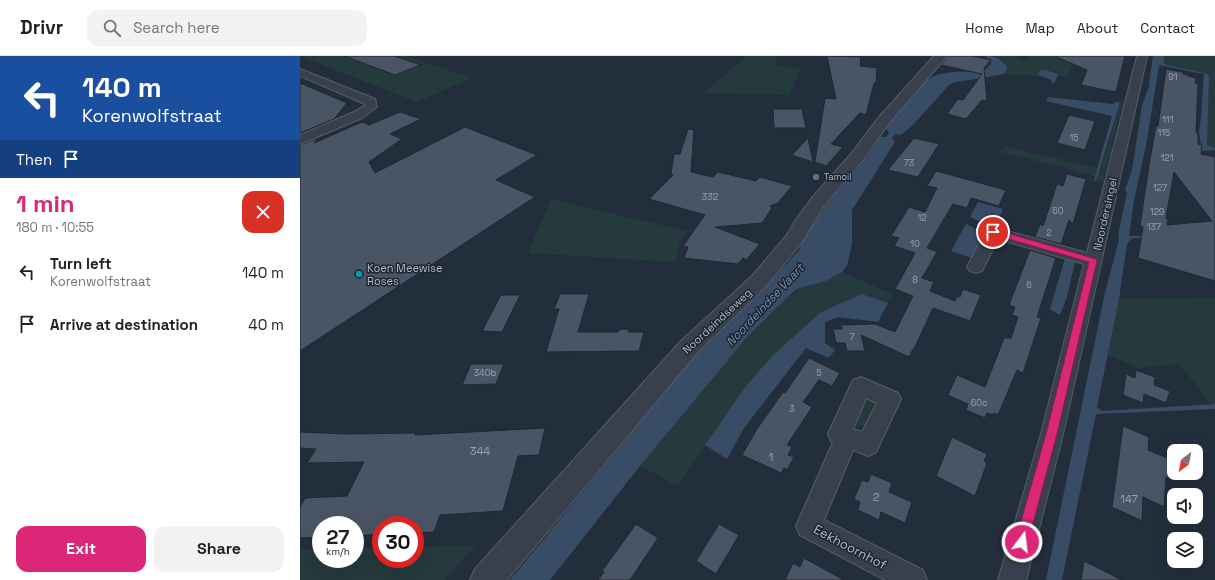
<!DOCTYPE html>
<html lang="en">
<head>
<meta charset="utf-8">
<style>
  :root { --surface:#fff; --page:#f2f2f2; --text:#202124; --muted:#757577; --line:#e0e0e0; --accent:#db2777 }
  body { margin:0; font-family:"Space Grotesk",sans-serif; background:var(--page); color:var(--text); height:100vh; display:flex; flex-direction:column; font-size:15px; white-space:nowrap }
  * { box-sizing:border-box; margin:0 }
  p { font-size:13px; color:var(--muted) }
  .icon { flex:none; width:22px; height:22px; fill:none; stroke:currentColor; stroke-width:2; stroke-linecap:round; stroke-linejoin:round }
  .map { position:relative; flex:1; overflow:hidden }
  .details { display:flex; flex-direction:column; background:var(--surface); width:300px }
  .details>* { flex:none }
  .hud { background:#1a4fa0; color:#fff; overflow:hidden }
  .needle { width:26px; rotate:212deg }
  .controls { position:absolute; left:867px; top:388px; display:grid; gap:8px }
  .controls a { display:grid; place-items:center; width:36px; height:36px; border-radius:8px; background:var(--surface); box-shadow:0 4px 16px #0002; font-size:20px }
  .speed { position:absolute; left:12px; top:460px; display:flex; gap:8px; font-size:20px; font-weight:700; text-align:center }
  .speed>* { display:grid; place-content:center; width:52px; height:52px; border-radius:50%; background:var(--surface); box-shadow:0 4px 16px #0002; line-height:1 }
  .speed small { font-size:10px; font-weight:400 }
  .speed .limit { border:6px solid #d22; background:#fff; color:#111 }
  .pin { position:absolute; display:grid; place-items:center; width:34px; height:34px; color:#fff; margin:-17px; border:2px solid #fff; border-radius:50%; box-shadow:0 1px 4px #0007 }
  .me { position:absolute; width:44px; margin:-22px; rotate:15deg; stroke-linejoin:round; filter:drop-shadow(0 0 3px #0008) }
  .turn { display:flex; align-items:center; gap:14px; height:84px; padding:0 16px; font-size:18px }
  .turn .icon { width:52px; height:52px; stroke-width:2.5 }
  .turn b { display:block; font-size:28px; line-height:34px }
  .then { display:flex; align-items:center; height:38px; padding:0 16px; background:#0003; gap:8px; font-size:15px }
  .round { display:grid; place-items:center; flex:none; width:42px; height:42px; border-radius:12px; background:var(--page) }
  .head { display:flex; align-items:center; justify-content:space-between; height:68px; padding:0 16px }
  h1 { font-size:24px; font-weight:800; line-height:30px; color:var(--accent) }
  .cta { display:flex; gap:8px; margin-top:auto; padding:8px 16px }
  .cta a { flex:1; height:46px; border-radius:12px; background:var(--accent); color:#fff; font-size:16px; font-weight:800; line-height:46px; text-align:center }
  .cta a+a { background:var(--page); color:var(--text) }
  ul { padding:0; list-style:none }
  li { display:flex; align-items:center; gap:12px; height:52px; padding:0 16px }
  li div { flex:1 }
  li b { display:block; font-size:15px }
  li em { font-style:normal }
  header { display:flex; align-items:center; gap:24px; box-sizing:border-box; height:56px; padding:0 20px; background:var(--surface); border-bottom:1px solid var(--line) }
  header strong { font-size:19px }
  nav { display:flex; gap:22px; margin-inline-start:auto; font-size:14px }
  .search { width:280px; height:36px; background:var(--page); display:flex; align-items:center; gap:10px; box-sizing:border-box; padding:0 14px; border-radius:12px; color:var(--muted); font-size:15px }
  main { display:flex; flex:1; min-height:0 }
  .map>svg:first-child { display:block }
</style>
</head>
<body>
<header>
<strong>Drivr</strong>
<div class="search"><svg class="icon" aria-label="search" viewBox="0 0 24 24"><circle cx="10" cy="10" r="6"/><path d="M15 15l6 6"/></svg>Search here</div>
<nav><a>Home</a><a>Map</a><a>About</a><a>Contact</a></nav>
</header>
<main>
<section class="details">
<div class="hud">
<div class="turn"><svg class="icon" aria-label="left" viewBox="0 0 24 24"><path d="M17 20v-9H6M10 6l-5 5 5 5"/></svg><div><b>140 m</b>Korenwolfstraat</div></div>
<div class="then">Then<svg class="icon" aria-label="arrive" viewBox="0 0 24 24"><path d="M6 21V4h12l-3 4 3 4H6"/></svg></div>
</div>
<div class="head"><div><h1>1 min</h1><p>180 m · 10:55</p></div><a class="round" style="background:#d93025;color:#fff"><svg class="icon" aria-label="close" viewBox="0 0 24 24"><path d="M6 6l12 12M18 6L6 18"/></svg></a></div>
<ul>
<li><svg class="icon" aria-label="left" viewBox="0 0 24 24"><path d="M17 20v-9H6M10 6l-5 5 5 5"/></svg><div><b>Turn left</b><p>Korenwolfstraat</p></div><em>140 m</em></li>
<li><svg class="icon" aria-label="arrive" viewBox="0 0 24 24"><path d="M6 21V4h12l-3 4 3 4H6"/></svg><div><b>Arrive at destination</b></div><em>40 m</em></li>
</ul>
<div class="cta"><a>Exit</a><a>Share</a></div>
</section>
<div class="map">
<svg width="915" height="524" viewBox="0 0 915 524">
  <rect width="100%" height="100%" fill="#232e3c"/>
  <path fill="#253a3d" d="M0 0H106L172 22 117 46Z
    M447 0H477L474 9 500 13 490 39 403 37Z
    M697 0H715L722 4 729 3 726 0H758L775 3 768 21 758 19 759 18 753 15H739L738 19 739 20C728 18 717 20 705 18L707 11Z
    M864 0H915V92H904L908 18 864 8H863Z
    M820 46 823 47 811 91 816 96V98L810 99 804 120 805 122 804 126 795 125 806 96Z
    M705 90 797 112 795 120 701 96Z
    M251 143 387 175 380 186 375 206 228 197Z
    M542 216 594 239 588 247 562 238 521 256 473 299 446 330 378 430 340 410 448 280 484 244 500 232 526 225Z
    M915 242V348L911 349 880 308 839 312 807 299 819 243Z
    M567 344H571L576 349 569 368 557 371 555 369 563 345Z
    M176 489 144 524H0V493H21V503H55V492L81 491V503H115V491Z"/>
  <path fill="#384c65" d="M685 0C697 0 700 2 707 11L705 18 656 26 649 29 612 70 601 79 595 78 592 82 595 86 552 154V188L547 210 542 216 526 225 500 232 495 234 448 280 340 410 250 524H210L404 289 460 237 499 194 506 178 524 152 567 101 580 81H586L589 77 586 72 624 27C640 12 664 17 684 15L691 8V5Z
    M853 0H864V8L908 18 909 20 907 89 915 92V94L901 95 902 89H901L899 76 901 61 904 18 859 9 846 90 834 144 829 180 879 179 877 182H832L827 188 819 243 797 351 802 355 915 348V353L796 358 762 524H746L804 241 819 183 818 179 827 137 825 134 832 114 842 50 849 30 850 29 849 27Z
    M745 14 759 18 754 27H751L752 24 738 19 739 15Z
    M748 41 813 48 816 46H820L796 125 794 124 812 60 746 45Z
    M678 146 703 153 695 172 670 161Z
    M666 168 684 177 672 202 651 195Z
    M766 199 776 202 767 241 760 259 750 253Z
    M562 238 588 247 578 266 538 261 525 266V287L535 294 529 302 506 292 444 372 427 403 405 389 446 330 473 299 521 256Z"/>
  <path fill="#495565" stroke="#1e2733" fill-rule="evenodd" d="M44 0H94L121 9 95 19Z
    M527 0 561 1 560 10 577 12 576 27H574L566 59 560 57 531 88 543 91 526 110 515 106 525 42 536 43Z
    M648 0H673L691 4 684 12 687 45 682 44 666 63 647 58 658 43 663 44 682 18 641 9Z
    M754 0H825L816 36 781 29 787 14Z
    M866 13 883 16V18L888 19V20L896 22 895 27 898 28 896 76 898 77V88L902 89 901 98 915 101V225L838 202 843 171 840 170 849 109 856 70H858ZM874 116 912 165 867 169 868 163 866 162Z
    M0 27 47 47 34 63 0 77Z
    M473 53H502L506 72H474Z
    M100 56 121 63 90 78 102 83 69 106 75 117 165 71 237 99 196 124 235 141 0 295V89L18 82 14 87 62 66 69 69Z
    M769 59 795 65 785 94 757 87Z
    M388 73 394 74 391 116 413 121 418 116 456 125 460 121 492 130 478 147 470 150 472 152 462 167 415 171 460 188 446 204 443 202 438 208 384 202 388 191 383 190 405 159 349 143 373 119 371 118 374 98H380Z
    M508 82 513 106 492 99Z
    M614 82 639 88 618 121 588 114Z
    M636 115 706 134 699 150 671 142 667 152 653 148 627 192 637 196 622 222 634 226 630 235 655 245 657 240 660 241 663 233 681 239 670 265 633 252 614 293H613L609 301 561 279 565 295H547L545 287H536L533 273H542V271L538 269 575 268 595 276 613 240 595 233 615 197 594 190 599 182 591 180 609 151 625 156 637 132 627 130Z
    M767 118 786 123 773 168 769 164 761 188 735 181 740 168 743 170 757 128 763 130Z
    M730 194 756 202 737 261 741 262 723 317 717 314 698 359 694 357 693 359 687 357 685 362 666 354 668 348 648 339 657 319 685 331 704 282H711L718 261 712 259 715 251 709 249Z
    M260 238H289L278 276H318L321 273H327L329 276H344L339 295 246 296 259 253H254Z
    M201 239H220L202 276 182 275Z
    M509 302 540 317 532 330 519 324 503 346 512 351 487 389 492 391 488 399 494 401 487 414 484 412 481 417 442 399 457 373 483 336 485 337Z
    M171 308H204L196 328 162 329Z
    M836 314 855 321 854 329 870 335 866 347 844 338 843 347 823 339 826 318 835 322Z
    M823 370 849 381 848 394 872 404 871 423 866 421 864 451 843 441 842 465 812 451Z
    M245 372 239 399 218 400 203 455 140 459 134 476 115 477V469H81V478L55 480V469H21V481L0 482V451L5 442 47 440 64 406 7 407 16 393 0 392V376L48 378 116 377 115 379Z
    M652 381 687 398 684 405 687 407 675 440 636 420Z
    M879 386 897 393V408L896 395H879Z
    M571 418 592 427 589 436 612 446 605 467 581 456 579 464 558 454 560 446 554 443 562 424 568 426Z
    M336 468 358 482 330 524H298L304 516 302 515Z
    M419 468 439 479 416 518 396 505Z
    M504 502 544 524H485L493 507 500 511Z
    M784 505 822 524H781Z"/>
  <g fill="none" stroke-linecap="round" stroke-linejoin="round">
    <g stroke="#555e6a" stroke-width="2">
      <path id="minor" d="M837 0H847L763 378 726 524H698L741 378 784 208 698 183 682 215 676 217 670 215 667 211 685 176 687 172 693 171 787 197Z
        M0 13 75 43 77 51 62 62 0 88V79L54 56 65 50V48L0 20Z
        M561 321 598 337 601 343 576 396 568 400 553 394 524 464 623 514 627 524H585L500 479 496 470 533 386 531 385 528 378 553 324ZM566 342 577 347 562 376 553 373Z"/>
    </g>
    <g stroke="#555e6a" stroke-width="2">
      <path id="tertiary" d="M634 0H647L589 67 563 104 523 151 502 186 466 230 397 297 207 524H170L175 513 381 285 452 220 487 179 495 165 511 143 551 98 579 61Z"/>
    </g>
    <use href="#minor" fill="#37404c" fill-rule="evenodd"/>
    <use href="#tertiary" fill="#37404c" fill-rule="evenodd"/>
  </g>
  <path fill="#db2777" stroke="#8e194d" d="M693 173 796 203 797 205 757 378 728 486 726 491 722 492 717 491 715 486 746 378 789 206 691 178 689 176Z"/>
  <circle fill="#5c6f8a" stroke="#1c2531" stroke-width="1.5" cx="516" cy="121" r="4"/>
  <circle fill="#0f9aa8" stroke="#1c2531" stroke-width="1.5" cx="59" cy="218" r="4"/>
  <g text-anchor="middle" dominant-baseline="central" stroke-width="3" stroke-linejoin="round" paint-order="stroke">
    <g font-size="9" fill="#98a2ae">
      <text x="873" y="21">91</text>
      <text x="868" y="64">111</text>
      <text x="864" y="77">115</text>
      <text x="774" y="82">15</text>
      <text x="867" y="102">121</text>
      <text x="609" y="107">73</text>
      <text x="860" y="132">127</text>
      <text x="410" y="141">332</text>
      <text x="758" y="155">60</text>
      <text x="857" y="156">129</text>
      <text x="622" y="162">12</text>
      <text x="854" y="171">137</text>
      <text x="749" y="177">2</text>
      <text x="615" y="188">10</text>
      <text x="615" y="224">8</text>
      <text x="729" y="229">6</text>
      <text x="552" y="281">7</text>
      <text x="185" y="317">340b</text>
      <text x="519" y="317">5</text>
      <text x="679" y="347">60c</text>
      <text x="492" y="353">3</text>
    </g>
    <g font-size="9" fill="#b2bbc7" stroke="#1c2531" text-anchor="start">
      <text x="524" y="121">Tamoil</text>
    </g>
    <g font-size="11" fill="#b2bbc7" stroke="#1c2531">
      <text transform="translate(805 158) rotate(-77)">Noordersingel</text>
      <text transform="translate(417 265) rotate(-43)">Noordeindseweg</text>
    </g>
    <g font-size="11" fill="#b2bbc7" stroke="#1c2531" text-anchor="start">
      <text x="67" y="212">Koen Meewise<tspan x="67" dy="13">Roses</tspan></text>
    </g>
    <g font-size="11" fill="#98a2ae">
      <text x="180" y="395">344</text>
      <text x="471" y="401">1</text>
      <text x="576" y="441">2</text>
      <text x="829" y="443">147</text>
    </g>
    <g font-size="12" font-style="italic" fill="#7b92af" stroke="#1c2531">
      <text transform="translate(465 249) rotate(-47)">Noordeindse Vaart</text>
    </g>
    <g font-size="13" fill="#b2bbc7" stroke="#1c2531">
      <text transform="translate(550 491) rotate(28)">Eekhoornhof</text>
    </g>
  </g>
</svg>
<div class="controls">
<a><svg class="needle" viewBox="-14 -14 28 28"><path d="M0-13l5 13h-10z" fill="#e53935"/><path d="M0 13l5-13h-10z" fill="#757577"/></svg></a>
<a><svg class="icon" aria-label="sound" viewBox="0 0 24 24"><path d="M4 9h4l5-4v14l-5-4H4zM17 9q2 3 0 6"/></svg></a>
<a><svg class="icon" aria-label="layers" viewBox="0 0 24 24"><path d="M12 4l9 5-9 5-9-5zM3 14l9 5 9-5"/></svg></a>
</div>
<div class="speed"><div>27<small>km/h</small></div><div class="limit">30</div></div>
<div class="pin" style="left:693px;top:176px;background:#d93025"><svg class="icon" aria-label="arrive" viewBox="0 0 24 24"><path d="M6 21V4h12l-3 4 3 4H6"/></svg></div>
<svg class="me" style="left:722px;top:486px" viewBox="-20 -20 40 40"><circle r="17" fill="#db2777" stroke="#fff" stroke-width="3"/><path d="M0-11L8 9 0 5-8 9z" fill="#fff"/></svg>
</div>
</main>
</body>
</html>
